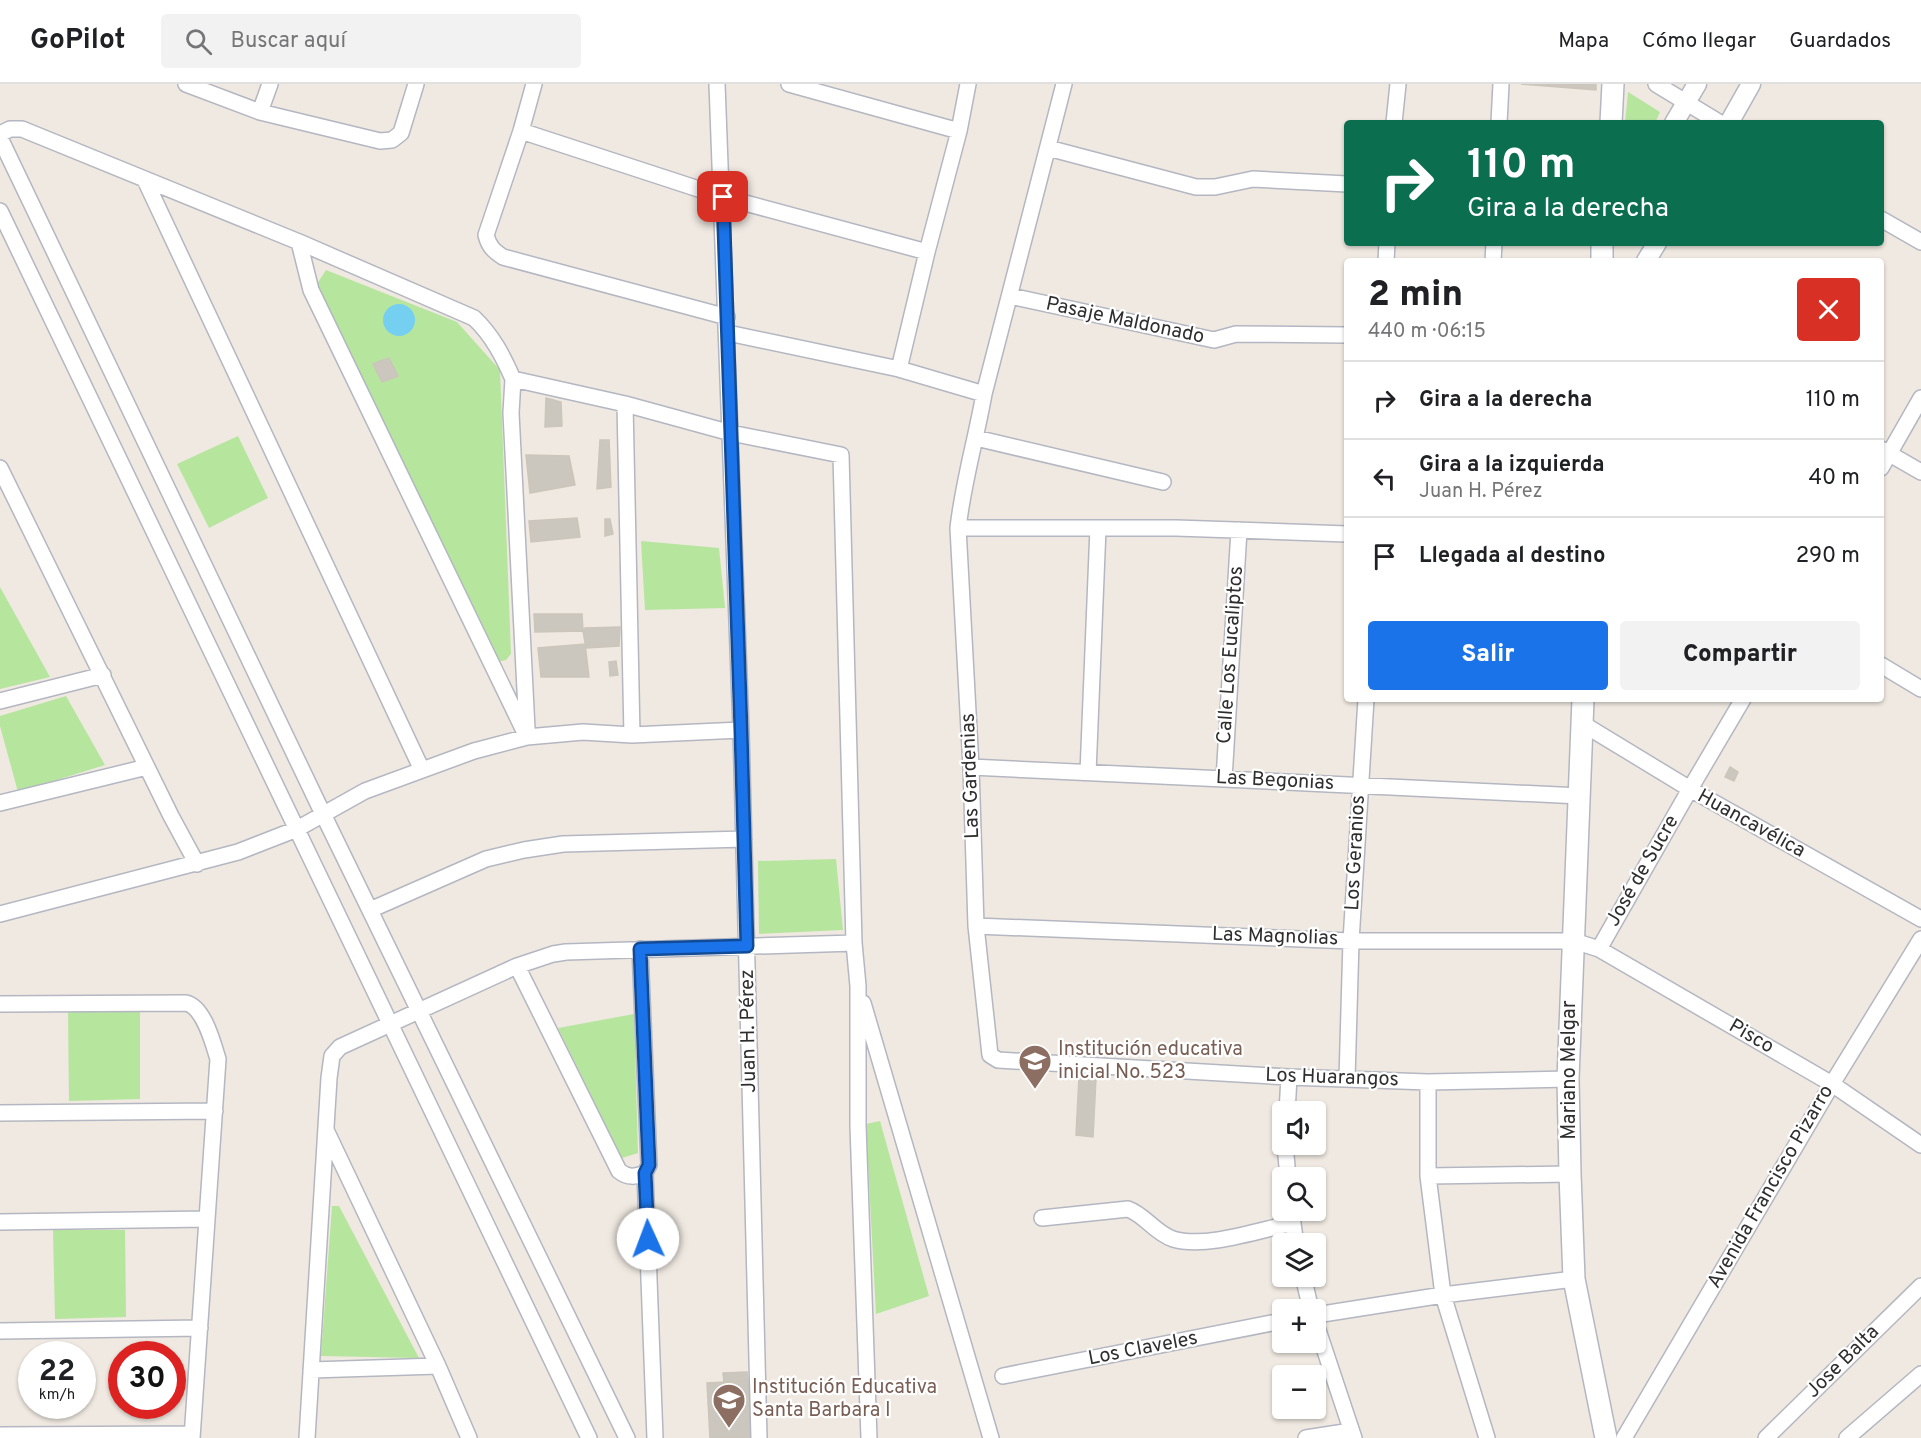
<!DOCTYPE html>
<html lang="es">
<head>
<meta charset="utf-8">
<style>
  :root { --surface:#fff; --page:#f2f2f2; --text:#202124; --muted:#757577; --line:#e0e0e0; --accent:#1a73e8 }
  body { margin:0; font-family:Overpass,sans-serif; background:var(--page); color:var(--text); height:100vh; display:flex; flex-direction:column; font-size:22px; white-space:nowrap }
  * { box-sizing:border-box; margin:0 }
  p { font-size:20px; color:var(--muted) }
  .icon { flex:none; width:33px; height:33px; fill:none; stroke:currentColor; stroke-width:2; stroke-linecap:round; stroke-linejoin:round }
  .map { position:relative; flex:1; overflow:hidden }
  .details { position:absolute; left:1344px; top:174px; width:540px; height:444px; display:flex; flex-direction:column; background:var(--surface); border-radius:6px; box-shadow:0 2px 4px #0004 }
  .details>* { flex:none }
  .top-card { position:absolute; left:1344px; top:36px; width:540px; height:126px; border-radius:6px; box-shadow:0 2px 4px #0004; background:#0b6e4f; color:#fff; overflow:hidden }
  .tools { position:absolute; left:1272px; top:1017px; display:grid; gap:12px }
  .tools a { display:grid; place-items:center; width:54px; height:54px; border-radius:6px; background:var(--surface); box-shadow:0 2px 4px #0004; font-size:30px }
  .speed { position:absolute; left:18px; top:1257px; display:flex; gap:12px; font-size:30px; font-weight:700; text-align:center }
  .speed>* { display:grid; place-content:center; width:78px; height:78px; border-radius:50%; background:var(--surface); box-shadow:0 2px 4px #0004; line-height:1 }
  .speed small { font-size:15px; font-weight:400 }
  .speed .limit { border:9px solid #d22; background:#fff; color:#111 }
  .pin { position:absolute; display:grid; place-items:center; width:51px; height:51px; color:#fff; margin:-26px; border-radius:12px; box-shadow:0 3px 9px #0006 }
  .me { position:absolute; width:66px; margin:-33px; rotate:358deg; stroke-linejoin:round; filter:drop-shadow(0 0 4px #0008) }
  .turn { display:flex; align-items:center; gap:21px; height:126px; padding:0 24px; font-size:27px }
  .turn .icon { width:78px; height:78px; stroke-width:2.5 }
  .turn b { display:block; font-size:42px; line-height:51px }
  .round { display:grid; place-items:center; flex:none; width:63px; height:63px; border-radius:6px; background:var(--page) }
  .summary { display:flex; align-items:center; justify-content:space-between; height:102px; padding:0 24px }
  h1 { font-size:36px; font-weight:800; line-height:45px }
  .cta { display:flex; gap:12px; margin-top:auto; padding:12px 24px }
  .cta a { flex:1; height:69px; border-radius:6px; background:var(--accent); color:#fff; font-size:24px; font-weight:800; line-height:69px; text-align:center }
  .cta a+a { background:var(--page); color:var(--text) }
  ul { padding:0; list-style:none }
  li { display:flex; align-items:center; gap:18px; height:78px; padding:0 24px; border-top:2px solid var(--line) }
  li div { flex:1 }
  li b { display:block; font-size:22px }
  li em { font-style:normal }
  header { display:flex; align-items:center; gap:36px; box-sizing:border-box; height:84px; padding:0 30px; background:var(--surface); border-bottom:2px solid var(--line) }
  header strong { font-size:28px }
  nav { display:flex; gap:33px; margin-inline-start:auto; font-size:21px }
  .search { width:420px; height:54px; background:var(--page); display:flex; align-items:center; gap:15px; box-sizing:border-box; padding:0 21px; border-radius:6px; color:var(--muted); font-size:22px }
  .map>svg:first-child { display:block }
</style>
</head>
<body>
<header>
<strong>GoPilot</strong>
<div class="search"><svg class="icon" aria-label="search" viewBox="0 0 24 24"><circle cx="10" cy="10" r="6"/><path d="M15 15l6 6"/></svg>Buscar aquí</div>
<nav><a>Mapa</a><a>Cómo llegar</a><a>Guardados</a></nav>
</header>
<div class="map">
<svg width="1921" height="1354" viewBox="0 0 1921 1354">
  <rect width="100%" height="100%" fill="#efe9e1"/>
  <path fill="#b6e59e" d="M1628 8 1660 28 1655 39H1625Z
    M326 186 457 238 500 286 511 570 506 576 497 578 317 200Z
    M238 352 268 414 209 444 177 380Z
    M641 457 719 464 725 524 645 526Z
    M0 503 50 593 0 605Z
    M66 612 105 681 18 708 0 642V632Z
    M836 775 843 846 759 850 758 777Z
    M68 928H140V1015L69 1017Z
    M634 930 638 1069 622 1074 558 944Z
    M880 1037 929 1212 876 1230 866 1040Z
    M332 1122H339L419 1274 321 1272Z
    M53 1146H125L126 1233 55 1235Z"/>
  <path fill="#75cff0" d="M383 236a16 16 0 1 1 32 0a16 16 0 1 1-32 0Z"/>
  <path fill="#cbc7bf" stroke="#cbc5ba" stroke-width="1.5" d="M1521 0H1596V6Z
    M389 274 398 292 382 298 373 280Z
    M546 314 561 318 562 342 545 343Z
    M600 356H609L611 403 597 405Z
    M526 371 569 372 575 401 530 409Z
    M577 434 580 453 531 458 529 437Z
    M605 435H610L613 450 605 452Z
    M534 530H582L583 547 535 548Z
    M620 543 619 562 586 564 583 547 585 544Z
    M585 560 589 593H541L538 564Z
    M616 577 618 591 610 592 609 578Z
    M1730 683 1738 688 1734 697 1725 693Z
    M1079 993 1096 994 1093 1053 1076 1051Z
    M747 1288 748 1297 724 1298 723 1289Z
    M748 1297 751 1354H710L707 1299Z"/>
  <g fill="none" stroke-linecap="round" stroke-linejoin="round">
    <g stroke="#b4b7c1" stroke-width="18">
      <path id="minor" d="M186 0 260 28 380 57 392 56 401 49 416 0
        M534 0 521 47 486 151C489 163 494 167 503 173L727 233
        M717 0 741 646 759 1354
        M789 0 959 47
        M1064 0 984 310C976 355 963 399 958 444L971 683 976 842 990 971 998 976 1289 993 1428 998 1568 995
        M1656 0 1720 39
        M260 28 270 0
        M1394 39 1398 0
        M1499 39 1501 0
        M521 47 723 113 927 168
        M0 50 10 45H22L299 158 474 234C492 251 503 272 513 295L625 320 731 349 841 371 854 859 858 902V1042L869 1354
        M0 54 323 730 627 1354
        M1048 64 1196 103H1215L1253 95 1347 100
        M145 96 422 686
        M0 127 589 1354
        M1881 135 1921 158
        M299 158 311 206 527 653
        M1386 177 1387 159
        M1493 177 1494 159
        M1010 212 1214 256 1236 250 1347 251
        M728 249 899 285 984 310
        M899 285 927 168 959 47 968 0
        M513 295 511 329 527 645
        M625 320 632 651
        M976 354 1163 398
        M1881 365 1921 388
        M0 384 171 732 197 780
        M1881 384 1921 314
        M958 444H1176L1347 450
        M1881 581 1921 605
        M0 617 103 591
        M1583 640 1690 705 1921 835
        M971 683 1580 712
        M1088 689 1098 444
        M1224 695 1239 446
        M0 719 147 683
        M370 826 486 775 524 766 563 760 744 755
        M0 830 238 768 297 745 365 707 474 667 527 653 583 648 632 651 741 646
        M976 842 1351 857H1574L1599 865 1832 1000 1921 1061
        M640 865 649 1081 645 1089 655 1354
        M1599 865 1690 705 1743 615
        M517 882 619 1087C628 1094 635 1093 645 1089
        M863 919 991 1354
        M0 920 186 919C204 923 213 959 218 975L192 1354
        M1347 995 1351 857 1366 615
        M1428 998V1092L1443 1211 1487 1354
        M1287 1028 1289 993
        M0 1029 215 1027
        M326 1046 438 1282 469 1354
        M1285 1060 1288 1094
        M1428 1092 1570 1090
        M1291 1126 1296 1160
        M1042 1134 1128 1125C1145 1131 1155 1149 1173 1155 1205 1165 1260 1146 1293 1139
        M0 1138 207 1135
        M1303 1192 1311 1226
        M1316 1231 1443 1211 1574 1195
        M1316 1240 1354 1354
        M0 1247 200 1244
        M311 1286 438 1282
        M1003 1292 1282 1237
        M0 1351 192 1350
        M307 1354 329 994 332 972 340 963 517 882 553 870 566 868 854 859
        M1306 1354 1351 1347
        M1624 1354 1832 1000 1921 855
        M1766 1354 1921 1202
        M1847 1354 1921 1290"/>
    </g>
    <g stroke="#b4b7c1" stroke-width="21">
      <path id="tertiary" d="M1674 39 1697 0
        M1729 39 1751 0
        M1646 177 1657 159"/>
    </g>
    <g stroke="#b4b7c1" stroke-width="24">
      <path id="secondary" d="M1611 39 1613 0
        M1602 177V159
        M1583 615 1568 995 1570 1090 1574 1195 1606 1354"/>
    </g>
    <use href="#minor" stroke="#fff" stroke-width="15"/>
    <use href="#tertiary" stroke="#fff" stroke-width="18"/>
    <use href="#secondary" stroke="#fff" stroke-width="21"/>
  </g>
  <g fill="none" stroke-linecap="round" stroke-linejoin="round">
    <g stroke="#114b97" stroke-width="15">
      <path id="route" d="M648 1155 645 1089 649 1081 640 865 747 862 741 646 723 113"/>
    </g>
    <use href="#route" stroke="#1a73e8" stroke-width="10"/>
  </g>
  <defs>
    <g id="school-pin" transform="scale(1.725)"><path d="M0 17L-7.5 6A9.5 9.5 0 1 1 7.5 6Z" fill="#8d6e63" stroke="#fff"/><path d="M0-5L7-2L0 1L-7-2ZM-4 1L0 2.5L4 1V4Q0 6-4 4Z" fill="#fff"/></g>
  </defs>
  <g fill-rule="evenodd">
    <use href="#school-pin" x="1035" y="977"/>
    <use href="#school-pin" x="729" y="1316"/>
  </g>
  <g text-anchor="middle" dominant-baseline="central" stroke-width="4.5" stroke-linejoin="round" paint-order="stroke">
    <g font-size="20" fill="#2e2e2e" stroke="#fff">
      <text transform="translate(1125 237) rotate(12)">Pasaje Maldonado</text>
      <text transform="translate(1231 571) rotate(-86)">Calle Los Eucaliptos</text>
      <text transform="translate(971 692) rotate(-92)">Las Gardenias</text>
      <text transform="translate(1275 697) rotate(3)">Las Begonias</text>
      <text transform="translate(1751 740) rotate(29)">Huancavélica</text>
      <text transform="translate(1356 769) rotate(-87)">Los Geranios</text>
      <text transform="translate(1643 787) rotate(-60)">José de Sucre</text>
      <text transform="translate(1275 853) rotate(2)">Las Magnolias</text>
      <text transform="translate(749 947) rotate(-91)">Juan H. Pérez</text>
      <text transform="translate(1751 953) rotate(30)">Pisco</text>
      <text transform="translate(1570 986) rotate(-90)">Mariano Melgar</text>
      <text transform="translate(1332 994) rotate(2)">Los Huarangos</text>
      <text transform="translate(1771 1103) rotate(-60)">Avenida Francisco Pizarro</text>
      <text transform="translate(1143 1265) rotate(-11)">Los Claveles</text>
      <text transform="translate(1843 1278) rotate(-45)">Jose Balta</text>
    </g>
    <g font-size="20" fill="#785e54" stroke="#fff" text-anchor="start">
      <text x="1058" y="966">Institución educativa<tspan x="1058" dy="23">inicial No. 523</tspan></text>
      <text x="752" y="1304">Institución Educativa<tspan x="752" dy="23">Santa Barbara I</tspan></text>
    </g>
  </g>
</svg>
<div class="tools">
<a><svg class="icon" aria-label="sound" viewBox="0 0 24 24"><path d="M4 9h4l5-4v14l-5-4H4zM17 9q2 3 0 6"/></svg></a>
<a><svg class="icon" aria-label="search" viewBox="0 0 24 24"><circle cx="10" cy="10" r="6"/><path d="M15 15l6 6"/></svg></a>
<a><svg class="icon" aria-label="layers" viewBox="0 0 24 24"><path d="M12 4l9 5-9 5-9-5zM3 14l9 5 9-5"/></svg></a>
<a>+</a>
<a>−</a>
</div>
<div class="speed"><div>22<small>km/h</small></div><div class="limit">30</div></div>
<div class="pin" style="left:723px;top:113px;background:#d93025"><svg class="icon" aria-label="arrive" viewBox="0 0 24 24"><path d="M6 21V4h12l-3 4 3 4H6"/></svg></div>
<svg class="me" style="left:648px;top:1155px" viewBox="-20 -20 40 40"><circle r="19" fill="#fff"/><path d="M0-13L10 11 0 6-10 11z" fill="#1a73e8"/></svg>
<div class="top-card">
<div class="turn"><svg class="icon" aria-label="right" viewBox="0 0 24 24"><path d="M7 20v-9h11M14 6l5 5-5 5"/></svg><div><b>110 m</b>Gira a la derecha</div></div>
</div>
<section class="details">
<div class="summary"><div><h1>2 min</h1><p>440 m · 06:15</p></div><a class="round" style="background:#d93025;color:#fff"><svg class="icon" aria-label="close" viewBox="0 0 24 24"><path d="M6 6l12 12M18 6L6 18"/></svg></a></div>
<ul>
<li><svg class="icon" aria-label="right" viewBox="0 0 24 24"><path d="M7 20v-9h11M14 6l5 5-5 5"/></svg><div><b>Gira a la derecha</b></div><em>110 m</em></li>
<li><svg class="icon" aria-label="left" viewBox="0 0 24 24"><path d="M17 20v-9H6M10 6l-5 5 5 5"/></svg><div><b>Gira a la izquierda</b><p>Juan H. Pérez</p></div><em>40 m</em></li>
<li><svg class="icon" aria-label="arrive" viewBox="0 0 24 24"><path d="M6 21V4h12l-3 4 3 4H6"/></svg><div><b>Llegada al destino</b></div><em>290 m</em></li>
</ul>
<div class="cta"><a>Salir</a><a>Compartir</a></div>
</section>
</div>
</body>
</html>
